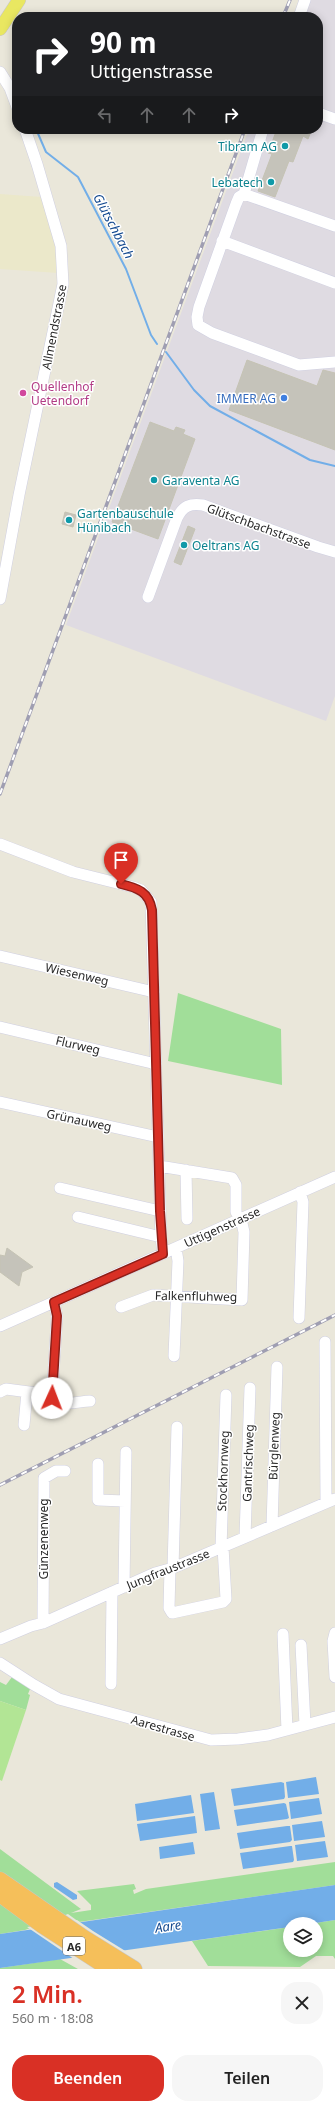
<!DOCTYPE html>
<html lang="de">
<head>
<meta charset="utf-8">
<style>
  :root { --surface:#fff; --page:#f6f6f6; --text:#222; --muted:#767676; --accent:#d93025 }
  body { margin:0; font-family:"Noto Sans",sans-serif; background:var(--page); color:var(--text); height:100vh; display:flex; flex-direction:column; font-size:15px; white-space:nowrap }
  * { box-sizing:border-box; margin:0 }
  p { font-size:13px; color:var(--muted) }
  .icon { flex:none; width:22px; height:22px; fill:none; stroke:currentColor; stroke-width:2; stroke-linecap:round; stroke-linejoin:round }
  .map { position:relative; height:1969px; overflow:hidden }
  .sheet { display:flex; flex-direction:column; background:var(--surface); flex:1 }
  .sheet>* { flex:none }
  .banner { position:absolute; left:12px; top:12px; width:311px; height:122px; border-radius:16px; box-shadow:0 2px 10px #0003; background:#202124; color:#fff; overflow:hidden }
  .buttons { position:absolute; left:283px; top:1917px; display:grid; gap:8px }
  .buttons a { display:grid; place-items:center; width:40px; height:40px; border-radius:50%; background:var(--surface); box-shadow:0 2px 10px #0003; font-size:20px }
  .pin { position:absolute; display:grid; place-items:center; width:34px; height:34px; color:#fff; margin:-41px -17px; border-radius:50% 50% 50% 0; rotate:-45deg; box-shadow:0 0 4px #0007 }
  .pin .icon { rotate:45deg }
  .me { position:absolute; width:44px; margin:-22px; rotate:2deg; stroke-linejoin:round; filter:drop-shadow(0 0 3px #0008) }
  .turn { display:flex; align-items:center; gap:14px; height:84px; padding:0 12px; font-size:18px }
  .turn .icon { width:52px; height:52px; stroke-width:2.5 }
  .turn b { display:block; font-size:28px; line-height:34px }
  .lanes { display:flex; align-items:center; height:38px; padding:0 12px; background:#0003; justify-content:center; gap:20px; direction:ltr }
  .lanes .off { opacity:.35 }
  .round { display:grid; place-items:center; flex:none; width:42px; height:42px; border-radius:16px; background:var(--page) }
  .summary { display:flex; align-items:center; justify-content:space-between; height:68px; padding:0 12px }
  h1 { font-size:24px; font-weight:600; line-height:30px; color:var(--accent) }
  .cta { display:flex; gap:8px; margin-top:auto; padding:8px 12px }
  .cta a { flex:1; height:46px; border-radius:16px; background:var(--accent); color:#fff; font-size:16px; font-weight:600; line-height:46px; text-align:center }
  .cta a+a { background:var(--page); color:var(--text) }
  .map>svg:first-child { display:block }
</style>
</head>
<body>
<div class="map">
<svg width="335" height="1969" viewBox="0 0 335 1969">
  <rect width="100%" height="100%" fill="#eae7da"/>
  <path fill="#dfdbe2" d="M302 0H335V696L326 721 66 625 249 129H318V17H296Z"/>
  <path fill="#ebe8ca" d="M0 194 42 197 55 243 58 273 0 269Z"/>
  <path fill="#a1de99" d="M178 993 281 1029 282 1085 168 1061Z
    M12 1677 30 1689 28 1694 30 1695 26 1710 0 1701V1682L6 1685Z
    M0 1849 81 1909 71 1913 91 1910V1905L77 1891 134 1884 136 1889 133 1890 134 1894 146 1889 335 1862V1885L79 1922 68 1914 25 1930 0 1934Z
    M335 1920V1959L333 1956H316L300 1967 208 1966 192 1941 290 1927V1950H316V1924H309Z
    M60 1959 78 1969H0V1968Z"/>
  <path fill="#b2e595" d="M0 1701 26 1710 2 1781 0 1780Z"/>
  <path fill="#72aee8" d="M316 1777 319 1794 288 1798 286 1782Z
    M281 1782 284 1783 285 1797 284 1799 234 1806 231 1789Z
    M214 1792 220 1829 205 1831 200 1794Z
    M191 1795 194 1813 137 1821 135 1804Z
    M319 1798 322 1814 291 1819 289 1802Z
    M284 1803 286 1804 289 1818 287 1819 237 1826 234 1810Z
    M195 1816 197 1833 140 1841 137 1824Z
    M322 1821 325 1837 294 1841 292 1825Z
    M287 1826H290L292 1840 290 1842 240 1849 237 1833Z
    M325 1841 328 1857 297 1861 295 1845Z
    M193 1842 195 1854 160 1859 159 1847Z
    M290 1846H292L294 1860 293 1862 243 1869 240 1853Z
    M57 1882 77 1895V1899L73 1900 54 1887V1883Z
    M335 1885V1920L309 1924H290V1927L0 1968V1934Z"/>
  <path fill="#eae7da" d="M77 1920 93 1931 127 1952 74 1959 27 1927Z"/>
  <g fill="none" stroke-linecap="round" stroke-linejoin="round">
    <path stroke="#72aee8" stroke-width="2" d="M36 129 46 152 78 177 126 269 151 335 157 344
      M166 352 194 390 210 406 310 460 335 466"/>
  </g>
  <path fill="#c5c3ba" stroke="#c5c3b4" d="M277 129H312L308 139 303 136 293 162 289 161 275 197 258 191 272 154 268 153Z
    M247 360 317 386 323 370 335 373V450L229 410Z
    M150 422 174 431 176 427 185 430 183 434 195 439 158 539 112 522Z
    M65 512 76 515 73 527 62 524Z
    M188 526 195 529 181 565 174 562Z
    M7 1248 33 1267 22 1272 19 1286 0 1272V1255L5 1256Z"/>
  <g fill="none" stroke-linecap="round" stroke-linejoin="round">
    <g stroke="#d0d0e1" stroke-width="12">
      <path id="minor" d="M299 17 305 0
        M0 72 10 88 17 107
        M318 113 335 119
        M263 129 244 194 239 197 236 204 199 307 197 317 198 325 212 333 299 365 335 362
        M244 194 335 226
        M222 241 335 283
        M148 597 177 518C183 506 190 503 203 505L318 547 335 552
        M0 599 19 495 63 284 61 246 37 164 25 129
        M0 844 73 872 133 887 141 890 151 902 161 1237 163 1254
        M0 956 154 992
        M0 1027 156 1064
        M0 1102 158 1137
        M159 1166 232 1178 236 1185V1212
        M186 1170 187 1219
        M60 1188 160 1211
        M78 1217 161 1237
        M54 1302 57 1316 52 1398C59 1408 79 1401 90 1401
        M121 1307 153 1295 242 1300 244 1232 241 1219
        M299 1318 303 1202 300 1192
        M0 1326 335 1177
        M325 1342 326 1503
        M174 1356 178 1261 176 1248
        M0 1392 6 1389 52 1395
        M24 1425 27 1392
        M98 1464V1500L125 1501
        M272 1526 277 1367
        M245 1537 250 1388
        M221 1548 226 1395
        M173 1568 177 1427
        M170 1569 169 1608 172 1613 223 1602 226 1599 223 1547
        M124 1587 126 1452
        M43 1623 44 1478 56 1471H65
        M335 1633 333 1641 335 1677
        M283 1634 287 1730
        M0 1639 31 1626 43 1623 155 1573 173 1568 335 1499
        M301 1645 305 1725
        M0 1663 34 1685 59 1699 211 1740 238 1739 268 1735 335 1717
        M111 1684 112 1592"/>
    </g>
    <g stroke="#c7c7c7" stroke-width="14">
      <path id="major" d="M0 29 19 0"/>
    </g>
    <g stroke="#c7c7c7" stroke-width="17">
      <path id="highway" d="M0 1880 84 1938 134 1969
        M0 1894 42 1925 110 1969"/>
    </g>
    <use href="#minor" stroke="#fff" stroke-width="11"/>
    <use href="#major" stroke="#e9e761" stroke-width="13"/>
    <use href="#highway" stroke="#f5bf5a" stroke-width="16"/>
    <g stroke="#9f9eb2" stroke-width="3.5">
      <path id="rail" d="M283 17 290 0
        M0 794 245 129
        M0 1485 335 1315"/>
    </g>
    <use href="#rail" stroke="#fff" stroke-width="2" stroke-dasharray="6" stroke-linecap="butt"/>
  </g>
  <g fill="none" stroke-linecap="round" stroke-linejoin="round">
    <g stroke="#8d1f18" stroke-width="10">
      <path id="route" d="M52 1398 57 1316 54 1302 163 1254 160 1211 152 910C149 892 138 888 121 884"/>
    </g>
    <use href="#route" stroke="#d93025" stroke-width="7"/>
  </g>
  <g fill="#0f9aa8" stroke="#fff" stroke-width="1.5">
    <circle cx="285" cy="146" r="4"/>
    <circle cx="271" cy="182" r="4"/>
    <circle cx="154" cy="480" r="4"/>
    <circle cx="69" cy="520" r="4"/>
    <circle cx="184" cy="545" r="4"/>
  </g>
  <circle fill="#d1479c" stroke="#fff" stroke-width="1.5" cx="23" cy="393" r="4"/>
  <circle fill="#3f7fe0" stroke="#fff" stroke-width="1.5" cx="284" cy="398" r="4"/>
  <g text-anchor="middle" dominant-baseline="central" stroke-width="3" stroke-linejoin="round" paint-order="stroke">
    <rect fill="#fff" stroke="#686868" stroke-width="1" x="63" y="1937" width="22" height="18" rx="3"/>
    <g font-size="11" font-weight="bold" fill="#282828">
      <text x="74" y="1946">A6</text>
    </g>
    <g font-size="12" fill="#0d838f" stroke="#fff" text-anchor="start">
      <text x="277" y="146" text-anchor="end">Tibram AG</text>
      <text x="263" y="182" text-anchor="end">Lebatech</text>
      <text x="162" y="480">Garaventa AG</text>
      <text x="77" y="513">Gartenbauschule<tspan x="77" dy="14">Hünibach</tspan></text>
      <text x="192" y="545">Oeltrans AG</text>
    </g>
    <g font-size="12" fill="#282828" stroke="#fff">
      <text transform="translate(54 327) rotate(-79)">Allmendstrasse</text>
      <text transform="translate(259 526) rotate(20)">Glütschbachstrasse</text>
      <text transform="translate(77 974) rotate(13)">Wiesenweg</text>
      <text transform="translate(78 1045) rotate(13)">Flurweg</text>
      <text transform="translate(79 1120) rotate(12)">Grünauweg</text>
      <text transform="translate(222 1227) rotate(-24)">Uttigenstrasse</text>
      <text transform="translate(196 1296) rotate(1)">Falkenfluhweg</text>
      <text transform="translate(274 1446) rotate(-88)">Bürglenweg</text>
      <text transform="translate(248 1463) rotate(-88)">Gantrischweg</text>
      <text transform="translate(223 1471) rotate(-88)">Stockhornweg</text>
      <text transform="translate(43 1539) rotate(-90)">Günzenenweg</text>
      <text transform="translate(168 1569) rotate(-22)">Jungfraustrasse</text>
      <text transform="translate(163 1728) rotate(16)">Aarestrasse</text>
    </g>
    <g font-size="12" fill="#b23c85" stroke="#fff" text-anchor="start">
      <text x="31" y="386">Quellenhof<tspan x="31" dy="14">Uetendorf</tspan></text>
    </g>
    <g font-size="12" fill="#366cbe" stroke="#fff" text-anchor="end">
      <text x="276" y="398">IMMER AG</text>
    </g>
    <g font-size="13" font-style="italic" fill="#144a90" stroke="#fff">
      <text transform="translate(114 226) rotate(62)">Glütschbach</text>
      <text transform="translate(168 1926) rotate(-8)">Aare</text>
    </g>
  </g>
</svg>
<div class="buttons">
<a><svg class="icon" aria-label="layers" viewBox="0 0 24 24"><path d="M12 4l9 5-9 5-9-5zM3 14l9 5 9-5"/></svg></a>
</div>
<div class="pin" style="left:121px;top:884px;background:#d93025"><svg class="icon" aria-label="arrive" viewBox="0 0 24 24"><path d="M6 21V4h12l-3 4 3 4H6"/></svg></div>
<svg class="me" style="left:52px;top:1398px" viewBox="-20 -20 40 40"><circle r="19" fill="#fff"/><path d="M0-13L10 11 0 6-10 11z" fill="#d93025"/></svg>
<div class="banner">
<div class="turn"><svg class="icon" aria-label="right" viewBox="0 0 24 24"><path d="M7 20v-9h11M14 6l5 5-5 5"/></svg><div><b>90 m</b>Uttigenstrasse</div></div>
<div class="lanes"><svg class="icon off" aria-label="left" viewBox="0 0 24 24"><path d="M17 20v-9H6M10 6l-5 5 5 5"/></svg><svg class="icon off" aria-label="ahead" viewBox="0 0 24 24"><path d="M12 20V5M6 11l6-6 6 6"/></svg><svg class="icon off" aria-label="ahead" viewBox="0 0 24 24"><path d="M12 20V5M6 11l6-6 6 6"/></svg><svg class="icon" aria-label="right" viewBox="0 0 24 24"><path d="M7 20v-9h11M14 6l5 5-5 5"/></svg></div>
</div>
</div>
<section class="sheet">
<div class="summary"><div><h1>2 Min.</h1><p>560 m · 18:08</p></div><a class="round"><svg class="icon" aria-label="close" viewBox="0 0 24 24"><path d="M6 6l12 12M18 6L6 18"/></svg></a></div>
<div class="cta"><a>Beenden</a><a>Teilen</a></div>
</section>
</body>
</html>
